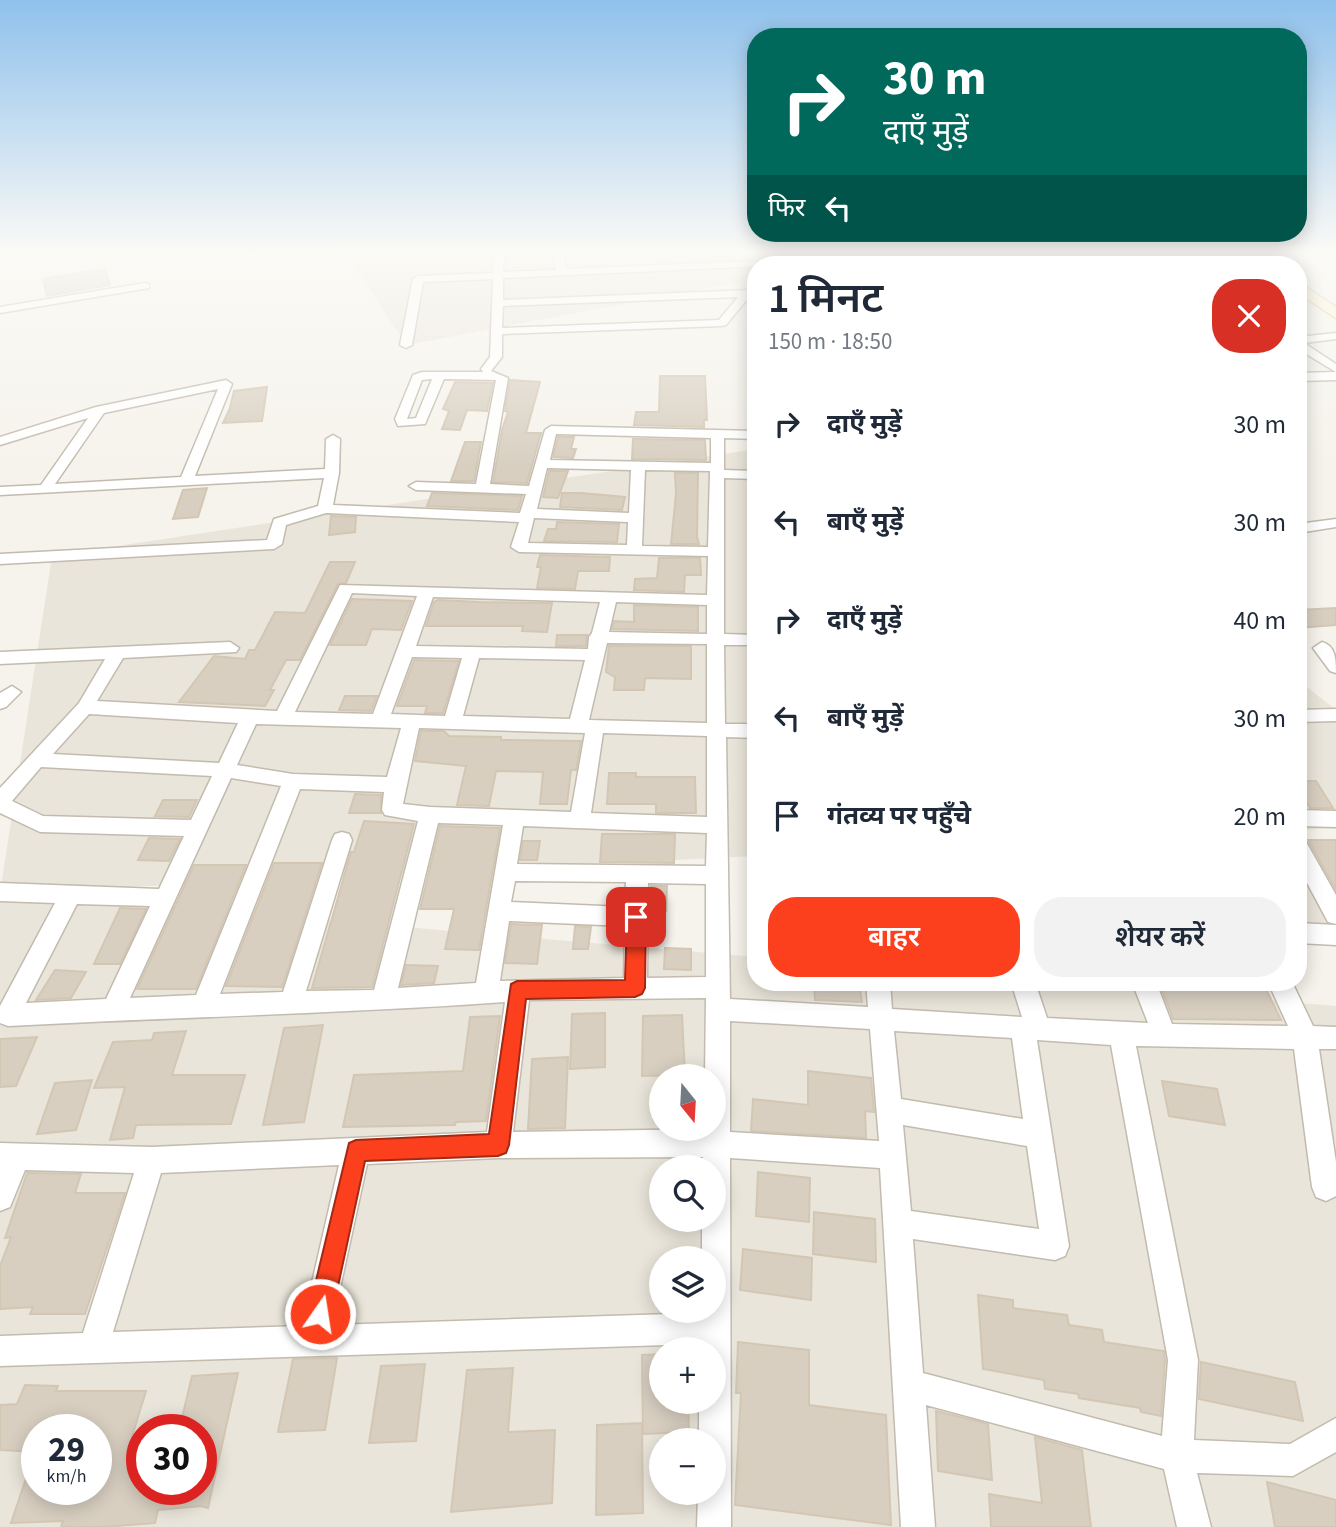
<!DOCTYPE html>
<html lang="hi">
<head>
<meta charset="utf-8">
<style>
  :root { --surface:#fff; --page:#f2f2f3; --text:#1f2937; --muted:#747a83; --accent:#fc3f1d }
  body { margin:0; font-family:"Source Sans 3","Noto Sans Devanagari",sans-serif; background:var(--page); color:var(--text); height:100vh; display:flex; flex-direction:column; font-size:26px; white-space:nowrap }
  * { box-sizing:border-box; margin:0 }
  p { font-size:23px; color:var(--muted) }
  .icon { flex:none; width:38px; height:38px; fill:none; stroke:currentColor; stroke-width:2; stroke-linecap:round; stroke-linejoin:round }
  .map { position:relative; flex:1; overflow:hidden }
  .panel { position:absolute; left:747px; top:256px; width:560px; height:735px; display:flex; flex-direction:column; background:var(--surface); border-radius:28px; box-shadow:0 4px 18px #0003 }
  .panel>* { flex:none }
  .guide { position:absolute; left:747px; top:28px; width:560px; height:214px; border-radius:28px; box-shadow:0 4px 18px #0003; background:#00695c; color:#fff; overflow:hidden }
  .needle { width:46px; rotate:162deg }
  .tools { position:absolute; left:649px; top:1064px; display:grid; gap:14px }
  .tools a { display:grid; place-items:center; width:77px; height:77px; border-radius:50%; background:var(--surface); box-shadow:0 4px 18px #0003; font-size:35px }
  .speed { position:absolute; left:21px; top:1414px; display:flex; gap:14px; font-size:35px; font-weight:700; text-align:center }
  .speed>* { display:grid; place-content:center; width:91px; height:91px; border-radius:50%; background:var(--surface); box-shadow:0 4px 18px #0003; line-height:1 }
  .speed small { font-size:18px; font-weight:400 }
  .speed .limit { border:10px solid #d22; background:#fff; color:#111 }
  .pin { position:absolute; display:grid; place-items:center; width:60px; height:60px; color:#fff; margin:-30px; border-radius:14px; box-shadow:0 4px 10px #0006 }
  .me { position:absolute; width:77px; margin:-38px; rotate:13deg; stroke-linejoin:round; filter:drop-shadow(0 0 5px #0008) }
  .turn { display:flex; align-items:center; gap:24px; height:147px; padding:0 21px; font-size:32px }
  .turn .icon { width:91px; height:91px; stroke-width:2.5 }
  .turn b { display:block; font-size:49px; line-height:60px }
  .then { display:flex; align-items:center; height:66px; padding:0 21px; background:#0003; gap:14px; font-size:26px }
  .round { display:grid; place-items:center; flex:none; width:74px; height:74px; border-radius:28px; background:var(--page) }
  .summary { display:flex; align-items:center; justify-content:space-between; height:119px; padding:0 21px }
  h1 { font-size:42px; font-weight:600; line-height:52px }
  .cta { display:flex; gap:14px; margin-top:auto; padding:14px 21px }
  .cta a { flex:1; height:80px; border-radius:28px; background:var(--accent); color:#fff; font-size:28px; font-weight:600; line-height:80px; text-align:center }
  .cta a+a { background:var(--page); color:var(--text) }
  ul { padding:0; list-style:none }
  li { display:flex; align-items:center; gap:21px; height:98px; padding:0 21px }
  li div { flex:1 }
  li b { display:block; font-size:26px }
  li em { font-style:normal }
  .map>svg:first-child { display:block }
</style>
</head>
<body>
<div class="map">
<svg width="1336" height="1527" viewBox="0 0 1336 1527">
  <rect width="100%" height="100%" fill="#f6f3ec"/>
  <path fill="#eae5da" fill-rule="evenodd" d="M346 253H891L834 264H756V279L406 345Z
    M756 449V856L8 893 756 957V982H1051L1336 1006V1527H0V893L52 556ZM662 1076H714V1129H662ZM662 1167H714V1220H662ZM662 1258H714V1311H662ZM662 1349H714V1402H662ZM37 1430H96V1489H37ZM142 1430H201V1489H142ZM662 1440H714V1493H662Z
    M1298 680 1336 710V828L1299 830Z
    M1336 853V944H1299V863Z"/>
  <path fill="#d8cfc1" stroke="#d3c7b4" stroke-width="2" d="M105 269 110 285 47 296 43 279Z
    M660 376H705L707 420H704V427L634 425 636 412H659Z
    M510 380 540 382 526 433H541L527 483 493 482 502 430 508 412 505 411Z
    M455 382 493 383 487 411 467 410 460 430 442 429 449 411 443 409Z
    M267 387 262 421 223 423 230 408 234 391Z
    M558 437H574L571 449H576L573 458 553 457Z
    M633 439 705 440 706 460 632 459Z
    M465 442H481L474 481H451Z
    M549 471H568L558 498 543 497Z
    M675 473H698L697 537 699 544H671L676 494Z
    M207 488 198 517 173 519 183 490Z
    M432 493 522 496 518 510 427 506Z
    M562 493H581L625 497 622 510 560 507Z
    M331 516 356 517 355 532 329 535Z
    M557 522 619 524 617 542 544 541 548 529H556Z
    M540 555 610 557 609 571H578L575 589 537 588 541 567H537Z
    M659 558H700L701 575H685L684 592 634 590 635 579 657 578Z
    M330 562H355L346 583 338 584 300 660H286L270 690H274L265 706 179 702 214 656 245 659 249 650H255L275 612 305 613Z
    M352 599 412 601 401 630 372 629 366 645H330Z
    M438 600 480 602 552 603 547 632 522 631 523 626H426L434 602Z
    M634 605 698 607V631L612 629 614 621 634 622Z
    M1336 608V625L1298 628V610Z
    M557 635H587L586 646H556Z
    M609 646H691V679L645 678 644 690H614L615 677 606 672Z
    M414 660 459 661 443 713H425L427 706H397Z
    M345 696H377L371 711 339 710Z
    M421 731H444L449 736 501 737V740L581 741 576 770H571L567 804H540L543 772 496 771 489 806 457 805 466 766 415 761Z
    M609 773H636V777H695L696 813H656V804H607Z
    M1298 781H1316L1333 808H1310L1298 789Z
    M355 794 381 795V813H349Z
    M163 800H197L189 817 155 816Z
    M364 821 414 824 372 987 312 988 351 852H354Z
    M440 826 500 828 479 950 445 949 454 909H420Z
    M602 834H675L674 863 600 862Z
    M149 838 180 839 169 861 138 860Z
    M1308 840H1336V890Z
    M523 841H540L537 860H520Z
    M274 863H322L282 987 226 986Z
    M194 865H246L196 989H137Z
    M651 886H667L666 911 650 910Z
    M120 908 146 909 120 964H94Z
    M511 924 542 925 537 964 505 963Z
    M575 926 591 927 588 949H573Z
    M665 948 691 949V970L664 969Z
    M406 965 438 966 434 983 401 985Z
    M55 970 86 972 71 998 36 1000Z
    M814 982H859L862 1002 815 1000Z
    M1159 982H1211L1214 989H1266L1281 1020 1173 1019Z
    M605 1013V1067L570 1069 572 1014Z
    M682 1015 685 1075 642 1076 643 1016Z
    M500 1016 486 1121 456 1122 455 1125 343 1127 354 1075 463 1071 470 1017Z
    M323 1025 304 1122 263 1125 284 1028Z
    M186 1031 172 1075H245L231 1124 136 1125 133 1138 110 1140 125 1087 94 1088 113 1042 152 1040 154 1033Z
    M37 1037 16 1086 0 1087V1039Z
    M568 1057 565 1128 528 1129 532 1059Z
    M808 1071 871 1078 874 1112 865 1111 866 1138 751 1131 753 1099 808 1105Z
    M92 1080 76 1130 37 1134 55 1083Z
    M1162 1081 1217 1089 1225 1125 1169 1116Z
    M758 1172 810 1178 809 1222 756 1216Z
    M27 1173 81 1174 75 1193H125L85 1314H30L33 1307 0 1309V1266L11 1237 5 1238Z
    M814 1212 875 1219 876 1262 813 1254Z
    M743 1249 812 1258 811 1300 740 1290Z
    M978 1295 1013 1300V1308L1067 1315 1069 1325 1102 1330 1104 1342 1164 1351 1165 1360 1161 1416 1141 1412 1140 1408 1079 1398 1078 1394 1045 1389 1044 1380 983 1369Z
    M738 1342 809 1350V1405L886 1415 891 1525 735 1505 741 1393H736Z
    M662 1354V1402H688L689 1432 643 1434 642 1355Z
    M337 1358 325 1430 278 1432 293 1359Z
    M1201 1362 1295 1382 1303 1421 1199 1399Z
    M425 1364 416 1441 369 1443 381 1366Z
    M513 1368 508 1432 555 1430 552 1503 451 1512 467 1370Z
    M238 1373 208 1508 201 1506 158 1510 155 1523 103 1527H61L63 1521 11 1523 34 1455H37V1489H96V1430H37V1452L0 1450V1405L17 1404 25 1385 58 1386 56 1391H146L130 1443 142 1442V1489H201V1430H179L192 1376Z
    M936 1411 988 1424 992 1480 938 1471Z
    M642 1423 643 1513 596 1515 597 1425Z
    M1035 1437 1082 1450 1091 1527H991L989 1494 1042 1503Z
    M1267 1482 1336 1500V1527H1275Z"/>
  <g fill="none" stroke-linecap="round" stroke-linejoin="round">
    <g stroke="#c2bbae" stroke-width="3">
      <path id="minor" d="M494 253H504L503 272 556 270 553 253H563L566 269 832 258 834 260 829 263 503 278V300L751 290 756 293 750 296 726 325 722 326 502 334V357L491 371 508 378 490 484 529 486 545 430 551 426 756 431V439L724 438V470L756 471V479L724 478V634L756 635V645H724L725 724H756V738L726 737 730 999 868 1007 866 982H890L892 1009 1022 1017 1011 982H1035L1047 1018 1148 1023 1132 982H1156L1172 1024 1288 1026 1268 982H1292L1313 1026 1336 1027V1049H1319L1336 1162V1196L1326 1201 1316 1197 1312 1187 1294 1049 1136 1046 1198 1360 1194 1440 1290 1444 1336 1418V1452L1293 1476 1197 1473 1211 1527H1177L1164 1469 926 1405 935 1527H901L880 1168 730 1158 731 1527H697L698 1493H714V1440H699V1402H714V1349H700V1344L0 1366V1336L83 1333 134 1173 25 1170 10 1207 0 1211V1143L152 1147 487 1132 505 1002C339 1014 174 1017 8 1026L0 1023V1006L55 903 0 901V883L159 889 184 836 40 832 0 813V788L79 703 105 659 0 664V652L230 642 239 648 236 652 123 658 97 701 277 711 340 585 707 595 708 556 519 552 511 547 519 522 326 513 286 525 282 544 274 549 0 564V554L267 540 274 519 318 506 324 478 0 495V487L41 485 88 418 0 445V437L96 407 226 380 232 384 195 476 325 469 326 439 333 435 340 439 339 473 333 505 520 513 526 494 416 490 409 486 416 482 476 484 496 380 444 379 425 424 398 426 395 419 413 375 422 372H483L481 369 490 357 493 279 423 282 412 345 406 348 400 345 413 279 418 276 493 273ZM738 297 719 320 502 328 503 306ZM432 379 416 418 407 419 422 380ZM218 389 181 477 55 484 104 413ZM556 434 711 438V463L550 460ZM547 468 631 470 629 513 537 509ZM645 470 710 471 708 547 642 546ZM534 518 628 522 627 545 528 543ZM352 593 417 596 373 714 295 712ZM433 597 600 602 592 633 589 637 588 649 416 646ZM616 602 707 605V634L609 632ZM607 643 707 644V723L589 720ZM412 657 462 658 445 716 391 714ZM479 658 585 660 570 719 463 716ZM89 714 238 723 219 763 53 754ZM256 724 401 728 387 777 293 774 237 765ZM419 728 585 733 571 812 430 807 403 804ZM603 733 707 736V817L591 813ZM41 767 212 776 191 820 43 816 12 801ZM231 778 281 786 196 995 130 998ZM300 789 384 792 382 810 385 815 418 821 374 990 306 991 352 840 349 834 342 832 335 834 332 840 283 992 220 994ZM438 823 503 825 476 983 398 988ZM523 826 707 833 706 866 517 864ZM515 881 626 882 625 907 511 902ZM648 883 706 884V977L647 978ZM77 904 150 906 106 999 26 1003ZM509 921 625 926 624 978 500 981ZM706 998 705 1076H714V1129L513 1132 529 1000ZM730 1021 870 1029 879 1141 730 1132ZM894 1031 1012 1038 1023 1119 901 1099ZM1037 1040 1111 1045 1168 1360 1162 1436 923 1373 913 1239 1055 1260 1065 1256 1069 1246ZM903 1125 1027 1146 1039 1229 911 1211ZM703 1157V1167H714V1220H702V1258H714V1311H701V1313L332 1325 367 1164 498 1158ZM339 1165 302 1326 113 1332 161 1173Z
        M953 253H962L971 264H961Z
        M1115 253H1125L1136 264H1126Z
        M145 283 149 284V288L0 313V307Z
        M1336 333V339L1304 343 1336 364V380L1298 381V373L1336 372 1298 349V337Z
        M1336 519V527L1298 533V524Z
        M1322 642C1336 646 1336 660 1336 673L1330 671 1313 648Z
        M12 686 21 692 6 707 0 709V693Z
        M1336 709V721L1298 722V710Z
        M1298 810 1336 811V827L1298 826Z
        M1298 838 1305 840 1336 895V924L1328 922 1298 866Z
        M1298 923 1336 925V945L1298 943Z"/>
    </g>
    <g stroke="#d6c79b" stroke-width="3">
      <path id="secondary" d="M1248 253H1263L1275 264H1260Z
        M1269 253H1284L1298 264H1283Z
        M1298 282 1336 307V318L1298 293Z"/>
    </g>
    <use href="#minor" fill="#fff" fill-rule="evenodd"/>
    <use href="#secondary" fill="#fff3cd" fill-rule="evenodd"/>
  </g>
  <linearGradient id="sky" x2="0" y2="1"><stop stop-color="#8fc1ec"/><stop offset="0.54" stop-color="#fbfaf6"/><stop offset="1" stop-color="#fbfaf6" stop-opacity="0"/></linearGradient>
  <rect width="1336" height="467" fill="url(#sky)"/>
  <path fill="#fc3f1d" stroke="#a42913" stroke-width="2" d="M636 909 643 911 646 917 645 988 642 994 635 997 526 999 509 1145 506 1153 498 1156 365 1161 332 1314 329 1322 320 1326 311 1322 308 1314 349 1143 356 1140 489 1134 511 984 517 981 625 980 627 917 630 911Z"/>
</svg>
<div class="tools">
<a><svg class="needle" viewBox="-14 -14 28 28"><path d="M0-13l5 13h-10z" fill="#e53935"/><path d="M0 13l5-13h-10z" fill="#747a83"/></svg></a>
<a><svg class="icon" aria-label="search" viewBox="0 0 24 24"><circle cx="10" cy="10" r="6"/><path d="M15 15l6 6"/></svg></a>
<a><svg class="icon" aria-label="layers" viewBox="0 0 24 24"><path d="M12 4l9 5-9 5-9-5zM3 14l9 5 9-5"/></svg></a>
<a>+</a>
<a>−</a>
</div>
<div class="speed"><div>29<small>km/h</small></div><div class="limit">30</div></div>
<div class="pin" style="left:636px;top:917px;background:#d93025"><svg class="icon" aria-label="arrive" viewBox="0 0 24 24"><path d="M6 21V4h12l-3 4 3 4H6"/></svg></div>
<svg class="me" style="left:320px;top:1314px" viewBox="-20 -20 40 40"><circle r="17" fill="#fc3f1d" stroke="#fff" stroke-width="3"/><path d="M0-11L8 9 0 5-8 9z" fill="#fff"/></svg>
<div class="guide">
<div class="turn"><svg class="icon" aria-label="right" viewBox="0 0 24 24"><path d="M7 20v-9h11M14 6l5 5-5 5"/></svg><div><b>30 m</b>दाएँ मुड़ें</div></div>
<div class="then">फिर<svg class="icon" aria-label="left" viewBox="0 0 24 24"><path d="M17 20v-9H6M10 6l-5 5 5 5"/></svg></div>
</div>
<section class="panel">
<div class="summary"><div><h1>1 मिनट</h1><p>150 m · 18:50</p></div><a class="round" style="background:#d93025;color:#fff"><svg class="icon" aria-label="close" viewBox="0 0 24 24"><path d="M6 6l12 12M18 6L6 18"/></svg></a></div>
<ul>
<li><svg class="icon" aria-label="right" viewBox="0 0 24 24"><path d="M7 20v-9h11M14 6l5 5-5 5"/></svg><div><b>दाएँ मुड़ें</b></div><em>30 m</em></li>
<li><svg class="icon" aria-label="left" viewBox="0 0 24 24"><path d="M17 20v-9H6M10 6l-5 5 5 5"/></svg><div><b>बाएँ मुड़ें</b></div><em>30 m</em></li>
<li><svg class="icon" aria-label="right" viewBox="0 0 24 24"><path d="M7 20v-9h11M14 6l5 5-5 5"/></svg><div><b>दाएँ मुड़ें</b></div><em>40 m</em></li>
<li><svg class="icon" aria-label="left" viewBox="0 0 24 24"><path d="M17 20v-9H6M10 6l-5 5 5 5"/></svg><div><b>बाएँ मुड़ें</b></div><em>30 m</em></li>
<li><svg class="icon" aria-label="arrive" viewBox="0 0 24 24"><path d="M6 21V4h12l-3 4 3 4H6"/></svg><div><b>गंतव्य पर पहुँचे</b></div><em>20 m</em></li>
</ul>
<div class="cta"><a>बाहर</a><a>शेयर करें</a></div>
</section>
</div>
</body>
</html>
